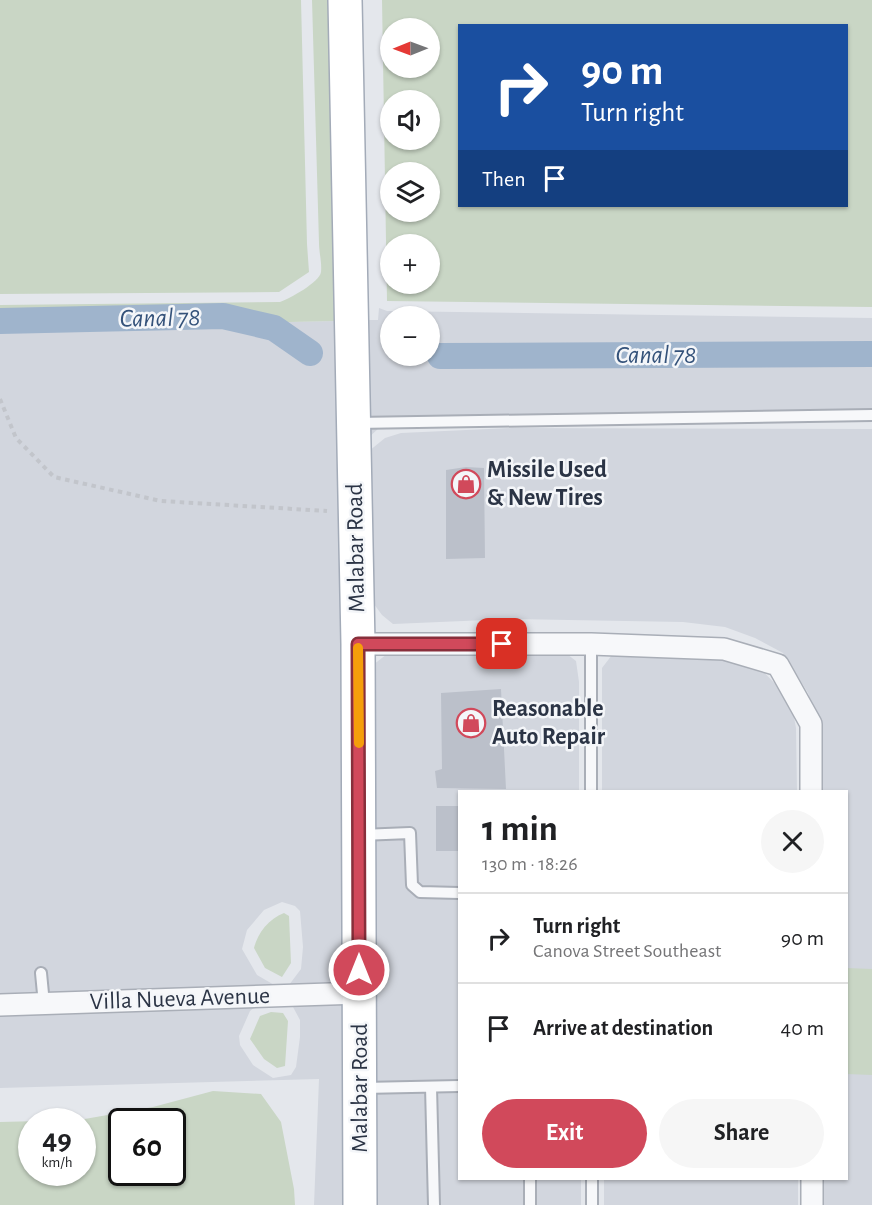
<!DOCTYPE html>
<html lang="en">
<head>
<meta charset="utf-8">
<style>
  :root { --surface:#fff; --page:#f6f6f6; --text:#202124; --muted:#757577; --line:#e0e0e0; --accent:#d1495b }
  body { margin:0; font-family:"Alegreya Sans",sans-serif; background:var(--page); color:var(--text); height:100vh; display:flex; flex-direction:column; font-size:22px; white-space:nowrap }
  * { box-sizing:border-box; margin:0 }
  p { font-size:20px; color:var(--muted) }
  .icon { flex:none; width:33px; height:33px; fill:none; stroke:currentColor; stroke-width:2; stroke-linecap:round; stroke-linejoin:round }
  .map { position:relative; flex:1; overflow:hidden }
  .side { position:absolute; left:458px; top:790px; width:390px; height:390px; display:flex; flex-direction:column; background:var(--surface); border-radius:0px; box-shadow:0 2px 4px #0004 }
  .side>* { flex:none }
  .hud { position:absolute; left:458px; top:24px; width:390px; height:183px; border-radius:0px; box-shadow:0 2px 4px #0004; background:#1a4fa0; color:#fff; overflow:hidden }
  .needle { width:39px; rotate:269deg }
  .buttons { position:absolute; left:380px; top:18px; display:grid; gap:12px }
  .buttons a { display:grid; place-items:center; width:60px; height:60px; border-radius:50%; background:var(--surface); box-shadow:0 2px 4px #0004; font-size:30px }
  .speed { position:absolute; left:18px; top:1108px; display:flex; gap:12px; font-size:30px; font-weight:700; text-align:center }
  .speed>* { display:grid; place-content:center; width:78px; height:78px; border-radius:50%; background:var(--surface); box-shadow:0 2px 4px #0004; line-height:1 }
  .speed small { font-size:15px; font-weight:400 }
  .speed .limit { border:3px solid #111; border-radius:9px; background:#fff; color:#111 }
  .pin { position:absolute; display:grid; place-items:center; width:51px; height:51px; color:#fff; margin:-26px; border-radius:12px; box-shadow:0 3px 9px #0006 }
  .me { position:absolute; width:66px; margin:-33px; rotate:0deg; stroke-linejoin:round; filter:drop-shadow(0 0 4px #0008) }
  .turn { display:flex; align-items:center; gap:21px; height:126px; padding:0 24px; font-size:27px }
  .turn .icon { width:78px; height:78px; stroke-width:2.5 }
  .turn b { display:block; font-size:42px; line-height:51px }
  .then { display:flex; align-items:center; height:57px; padding:0 24px; background:#0003; gap:12px; font-size:22px }
  .round { display:grid; place-items:center; flex:none; width:63px; height:63px; border-radius:32px; background:var(--page) }
  .overview { display:flex; align-items:center; justify-content:space-between; height:102px; padding:0 24px }
  h1 { font-size:36px; font-weight:600; line-height:45px }
  .primary-button { display:flex; gap:12px; margin-top:auto; padding:12px 24px }
  .primary-button a { flex:1; height:69px; border-radius:36px; background:var(--accent); color:#fff; font-size:24px; font-weight:600; line-height:69px; text-align:center }
  .primary-button a+a { background:var(--page); color:var(--text) }
  ul { padding:0; list-style:none }
  li { display:flex; align-items:center; gap:18px; height:90px; padding:0 24px; border-top:2px solid var(--line) }
  li div { flex:1 }
  li b { display:block; font-size:22px }
  li em { font-style:normal }
  .map>svg:first-child { display:block }
</style>
</head>
<body>
<div class="map">
<svg width="872" height="1205" viewBox="0 0 872 1205">
  <rect width="100%" height="100%" fill="#e4e7ec"/>
  <path fill="#d2d6de" fill-rule="evenodd" d="M379 308 387 311 872 318V419L398 423 379 428 367 439 365 320H378ZM390 316H429V356H390Z
    M337 321 344 644 346 1205H314L319 1079 0 1088V328ZM282 902 295 906 300 911 303 947 301 969 289 985 283 987 276 986 257 975 242 949 247 930 264 910ZM287 1003 293 1007 300 1020V1037L296 1067 291 1075 273 1078 253 1065 240 1045 239 1036 250 1011 256 1006Z
    M512 428 872 429V1205H820V1179H846V792H820V729L808 693 783 653 755 638 725 627 683 622 512 619 393 624 382 615 371 600 369 451 385 438 401 433Z
    M690 646 759 667 782 691 793 712 796 728 797 792H602V668L615 651Z
    M559 648 576 661 579 682V792H459V1179H581V1205H374L373 665 387 654Z
    M604 1179H798V1205H604Z"/>
  <path fill="#c9d6c5" fill-rule="evenodd" d="M0 0H301L307 244 309 272 279 292 0 294Z
    M312 0H331L337 321 0 328V305L280 302C289 299 320 282 321 272 322 263 319 252 319 243Z
    M382 0H872V307L387 301ZM459 26H846V206H459ZM429 28V68H390V28ZM390 100H429V140H390ZM390 172H429V212H390ZM429 244V284H390V244Z
    M284 913 289 916 291 963 282 977 265 968 254 948C258 932 269 919 284 913Z
    M846 968 872 969V1075L846 1074Z
    M271 1012 283 1013 288 1021 285 1066 277 1068 264 1059 250 1039 260 1016Z
    M213 1091 261 1094 281 1122 294 1189 295 1205H0V1122L79 1120 153 1107ZM32 1122H82V1173H32ZM122 1122H172V1173H122Z"/>
  <g fill="none" stroke-linecap="round" stroke-linejoin="round">
    <path stroke="#9fb4cc" stroke-width="26" d="M0 321 223 316 274 328 310 353
      M440 356 872 354"/>
  </g>
  <path fill="#bbc0ca" d="M466 467 484 468 485 558 446 559V470Z
    M501 689 506 789 437 788 435 771 442 769 441 693Z
    M436 806H459V851H436Z"/>
  <g fill="none" stroke-linecap="round" stroke-linejoin="round">
    <g stroke="#a9aeb7" stroke-width="14">
      <path id="lane" d="M356 423 872 415
        M591 644V792
        M361 835 410 833 412 885 420 892 459 893
        M41 973 44 1004
        M431 1087 434 1205
        M363 1088 459 1086
        M530 1179V1205
        M592 1205V1179"/>
    </g>
    <g stroke="#a9aeb7" stroke-width="24">
      <path id="street" d="M358 644H591L724 649 778 665 811 724V792
        M0 1005 360 993
        M812 1179V1205"/>
    </g>
    <g stroke="#a3abb8" stroke-width="36">
      <path id="primary" d="M345 0 358 644 360 1205"/>
    </g>
    <path stroke="#c2c5cb" stroke-width="4" stroke-dasharray="4.5 4.5" stroke-linecap="butt" d="M0 399 16 438 54 477 161 501 327 511"/>
    <use href="#lane" stroke="#f7f8fa" stroke-width="10"/>
    <use href="#street" stroke="#f7f8fa" stroke-width="21"/>
    <use href="#primary" stroke="#fff" stroke-width="33"/>
  </g>
  <g fill="none" stroke-linecap="round" stroke-linejoin="round">
    <g stroke="#882f3b" stroke-width="15">
      <path id="route" d="M359 970 358 644H502"/>
    </g>
    <use href="#route" stroke="#d1495b" stroke-width="10"/>
    <path stroke="#f59e0b" stroke-width="10" d="M358 648 359 743"/>
  </g>
  <defs>
    <g id="shop-ring" transform="scale(1.5)"><circle r="9.5" fill="#f4f6f9" stroke="#d1495b" stroke-width="1.5"/><path d="M-5-2.5h2.3a2.7 3.5 0 0 1 5.4 0H5L5.5 6h-11ZM-1.5-2.5h3a1.5 2.3 0 0 0-3 0Z" fill="#d1495b"/></g>
  </defs>
  <g fill-rule="evenodd">
    <use href="#shop-ring" x="466" y="484"/>
    <use href="#shop-ring" x="471" y="723"/>
  </g>
  <g text-anchor="middle" dominant-baseline="central" stroke-width="5" stroke-linejoin="round" paint-order="stroke">
    <g font-size="24" font-weight="bold" fill="#2b3445" stroke="#f4f6f9" text-anchor="start">
      <text x="487" y="470">Missile Used<tspan x="487" dy="28">&amp; New Tires</tspan></text>
      <text x="492" y="709">Reasonable<tspan x="492" dy="28">Auto Repair</tspan></text>
    </g>
    <g font-size="24" fill="#2b3445" stroke="#f4f6f9">
      <text transform="translate(356 548) rotate(-91)">Malabar Road</text>
      <text transform="translate(180 999) rotate(-2)">Villa Nueva Avenue</text>
      <text transform="translate(360 1088) rotate(-90)">Malabar Road</text>
    </g>
    <g font-size="26" font-style="italic" fill="#34527a" stroke="#f4f6f9">
      <text transform="translate(160 318) rotate(-1)">Canal 78</text>
      <text x="656" y="355">Canal 78</text>
    </g>
  </g>
</svg>
<div class="buttons">
<a><svg class="needle" viewBox="-14 -14 28 28"><path d="M0-13l5 13h-10z" fill="#e53935"/><path d="M0 13l5-13h-10z" fill="#757577"/></svg></a>
<a><svg class="icon" aria-label="sound" viewBox="0 0 24 24"><path d="M4 9h4l5-4v14l-5-4H4zM17 9q2 3 0 6"/></svg></a>
<a><svg class="icon" aria-label="layers" viewBox="0 0 24 24"><path d="M12 4l9 5-9 5-9-5zM3 14l9 5 9-5"/></svg></a>
<a>+</a>
<a>−</a>
</div>
<div class="speed"><div>49<small>km/h</small></div><div class="limit">60</div></div>
<div class="pin" style="left:502px;top:644px;background:#d93025"><svg class="icon" aria-label="arrive" viewBox="0 0 24 24"><path d="M6 21V4h12l-3 4 3 4H6"/></svg></div>
<svg class="me" style="left:359px;top:970px" viewBox="-20 -20 40 40"><circle r="17" fill="#d1495b" stroke="#fff" stroke-width="3"/><path d="M0-11L8 9 0 5-8 9z" fill="#fff"/></svg>
<div class="hud">
<div class="turn"><svg class="icon" aria-label="right" viewBox="0 0 24 24"><path d="M7 20v-9h11M14 6l5 5-5 5"/></svg><div><b>90 m</b>Turn right</div></div>
<div class="then">Then<svg class="icon" aria-label="arrive" viewBox="0 0 24 24"><path d="M6 21V4h12l-3 4 3 4H6"/></svg></div>
</div>
<section class="side">
<div class="overview"><div><h1>1 min</h1><p>130 m · 18:26</p></div><a class="round"><svg class="icon" aria-label="close" viewBox="0 0 24 24"><path d="M6 6l12 12M18 6L6 18"/></svg></a></div>
<ul>
<li><svg class="icon" aria-label="right" viewBox="0 0 24 24"><path d="M7 20v-9h11M14 6l5 5-5 5"/></svg><div><b>Turn right</b><p>Canova Street Southeast</p></div><em>90 m</em></li>
<li><svg class="icon" aria-label="arrive" viewBox="0 0 24 24"><path d="M6 21V4h12l-3 4 3 4H6"/></svg><div><b>Arrive at destination</b></div><em>40 m</em></li>
</ul>
<div class="primary-button"><a>Exit</a><a>Share</a></div>
</section>
</div>
</body>
</html>
